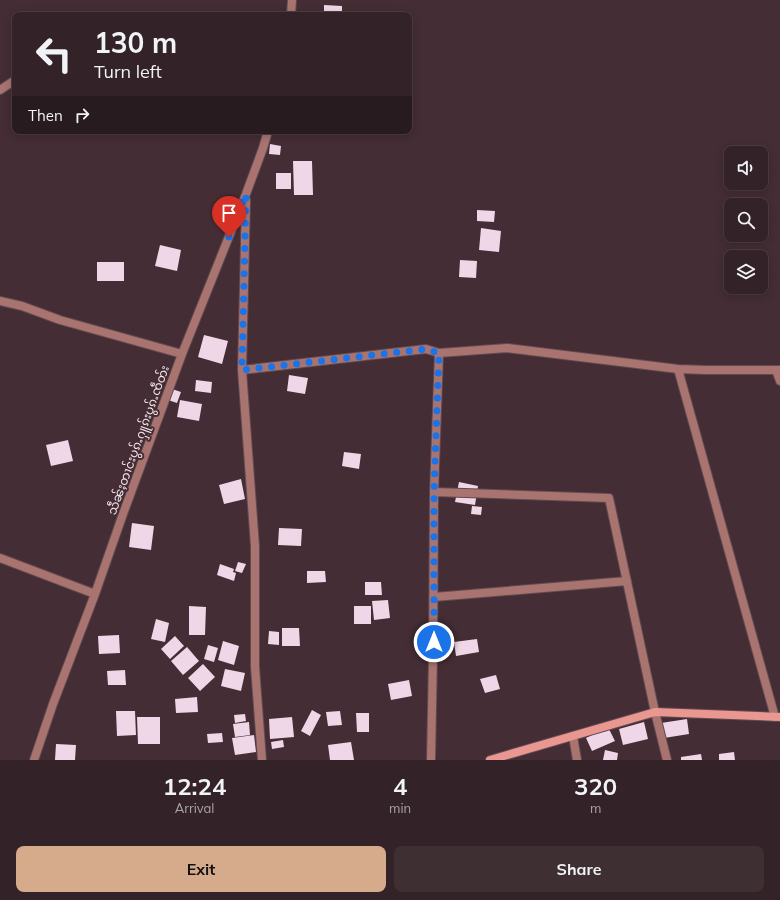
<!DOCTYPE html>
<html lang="en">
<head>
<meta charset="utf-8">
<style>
  :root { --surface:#332227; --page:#3e2f33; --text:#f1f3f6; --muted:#a9a4a7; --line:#4e3f44; --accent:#d6ab8b }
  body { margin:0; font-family:Mulish,"Noto Sans Myanmar",sans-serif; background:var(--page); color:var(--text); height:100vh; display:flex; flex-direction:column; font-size:15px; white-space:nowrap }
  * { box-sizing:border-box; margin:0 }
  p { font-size:13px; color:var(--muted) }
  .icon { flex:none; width:22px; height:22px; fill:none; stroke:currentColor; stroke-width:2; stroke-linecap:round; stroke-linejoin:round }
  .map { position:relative; height:760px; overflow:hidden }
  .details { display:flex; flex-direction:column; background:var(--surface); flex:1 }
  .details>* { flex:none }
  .hud { position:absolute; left:12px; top:12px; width:400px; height:122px; border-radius:8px; box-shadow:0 2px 10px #0003,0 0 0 1px var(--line); background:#332227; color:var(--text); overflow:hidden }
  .buttons { position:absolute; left:724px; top:146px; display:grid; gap:8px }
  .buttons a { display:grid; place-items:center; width:44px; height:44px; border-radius:8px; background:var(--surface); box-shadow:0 2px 10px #0003,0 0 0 1px var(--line); font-size:20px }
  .pin { position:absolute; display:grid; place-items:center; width:34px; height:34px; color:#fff; margin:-41px -17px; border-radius:50% 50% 50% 0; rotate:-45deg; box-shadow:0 0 4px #0007 }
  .pin .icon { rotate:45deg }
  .me { position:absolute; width:44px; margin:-22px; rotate:0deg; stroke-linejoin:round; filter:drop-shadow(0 0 3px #0008) }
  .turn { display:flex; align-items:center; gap:14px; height:84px; padding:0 16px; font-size:18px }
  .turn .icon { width:52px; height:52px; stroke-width:2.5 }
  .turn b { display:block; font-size:28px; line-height:34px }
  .then { display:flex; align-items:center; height:38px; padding:0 16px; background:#0003; gap:8px; font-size:15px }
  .eta { display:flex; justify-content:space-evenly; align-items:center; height:68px; text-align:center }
  .eta b { font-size:24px; font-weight:700; line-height:28px }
  .cta { display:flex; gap:8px; margin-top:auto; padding:8px 16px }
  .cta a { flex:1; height:46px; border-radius:8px; background:var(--accent); color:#111; font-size:16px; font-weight:700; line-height:46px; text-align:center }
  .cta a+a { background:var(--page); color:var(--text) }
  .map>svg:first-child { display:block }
</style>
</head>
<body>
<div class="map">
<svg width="780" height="760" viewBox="0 0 780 760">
  <rect width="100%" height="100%" fill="#442d34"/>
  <path fill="#f0d7e8" d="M324 5 342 6V15H324Z
    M270 144 281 146 280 155 269 154Z
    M293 161H312L313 195H294Z
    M276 173H291V189H276Z
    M477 210 495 211 494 222 477 221Z
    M481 228 501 231 499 252 479 250Z
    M160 245 181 250 177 271 155 266Z
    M460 260 477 261 476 278 459 277Z
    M97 262H124V281H97Z
    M204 335 228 341 222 364 198 357Z
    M289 375 308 378 305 394 287 391Z
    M196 380 212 382 211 393 195 391Z
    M172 389 181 392 177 403 168 400Z
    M180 400 202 404 199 421 177 417Z
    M68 440 73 461 51 466 46 445Z
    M344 452 361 454 359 469 342 466Z
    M241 479 245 499 224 504 219 485Z
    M459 482 478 486 475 505 455 502Z
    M472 506 482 507 481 515 471 514Z
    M132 523 154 526 151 550 129 547Z
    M279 528 302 529 301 546 278 545Z
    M238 562 246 564 242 573 235 571Z
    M220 564 234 569 233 572 236 573 234 581 217 575Z
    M307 571H325L326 582 307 583Z
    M365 582H381L382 595H365Z
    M388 600 390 618 374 620 372 601Z
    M189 606 206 607 205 635H189Z
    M354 606H371V624H354Z
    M156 619 169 623 165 642 151 639Z
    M282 628H299L300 646H282Z
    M269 631 279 632V645L268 644Z
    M119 635 120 653 99 654 98 636Z
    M175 636 184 646 170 659 161 649Z
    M477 639 479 652 456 656 454 642Z
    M223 641 239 646 234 665 218 660Z
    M208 645 218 648 214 662 204 659Z
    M187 647 199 661 183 675 171 661Z
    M203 664 215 677 200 691 188 678Z
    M225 669 245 673 241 691 221 686Z
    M125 670 126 685H108L107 671Z
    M496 675 500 689 485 693 480 679Z
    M409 680 412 696 391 700 388 684Z
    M197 697 198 712 176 713 175 699Z
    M312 710 321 715 310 736 301 731Z
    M116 711H135L136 735 117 736Z
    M340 711 342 725 328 726 326 712Z
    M356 713H369V732H357Z
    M245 714 246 721 235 723 234 715Z
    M137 717H160V744H138Z
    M292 717 294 737 270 739 269 719Z
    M687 719 689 734 664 738 661 723Z
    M249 722 250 735 235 737 233 724Z
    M644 722 648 739 623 745 619 729Z
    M608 727 615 741 592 751 586 738Z
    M222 733 223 742 208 743 207 734Z
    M254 735 256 752 235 755 232 738Z
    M283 740 284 747 272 749 271 742Z
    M351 742 354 760H330L328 745Z
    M56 744 76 745 75 760H55Z
    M605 750 618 753 617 760H603Z
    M734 752 735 760H719V754Z
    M701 754 702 760H681V757Z"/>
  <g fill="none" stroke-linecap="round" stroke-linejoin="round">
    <g stroke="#614b51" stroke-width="10">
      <path id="street" d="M291 15 292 0
        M0 90 15 80
        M246 200 242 370 255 546V667L262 760
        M0 301 22 306 60 320 182 354
        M678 369 775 717
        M242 370 426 349 439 353 507 348 678 369 706 370H780
        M776 370 780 381
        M434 492 609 498 655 712 667 760
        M0 558 95 594
        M434 597 627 581
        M573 736 577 760
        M34 760 53 704 95 594 123 514 182 354 246 194 263 148 268 131
        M431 760 433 656 434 492 439 353"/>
    </g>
    <g stroke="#614b51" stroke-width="10">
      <path id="secondary" d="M490 760 655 712 780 717"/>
    </g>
    <use href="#street" stroke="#a97470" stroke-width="8"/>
    <use href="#secondary" stroke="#eb9791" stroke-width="8"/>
  </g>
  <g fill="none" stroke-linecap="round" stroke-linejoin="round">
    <path stroke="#1a73e8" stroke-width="7" stroke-dasharray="0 12.6" d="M229 237 246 194 242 370 426 349 439 353 434 492V642"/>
  </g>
  <g text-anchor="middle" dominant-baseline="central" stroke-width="4" stroke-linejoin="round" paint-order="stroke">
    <g font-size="12" fill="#f7e8ec" stroke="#442d34">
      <text transform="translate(138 440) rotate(-70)">သဵၼ်ႈတၢင်းပွၵ်ႉႁူၵ်းပွၵ်ႉၸဵတ်း</text>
    </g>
  </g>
</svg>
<div class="buttons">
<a><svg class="icon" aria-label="sound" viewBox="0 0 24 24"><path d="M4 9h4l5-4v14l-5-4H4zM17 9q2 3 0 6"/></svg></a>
<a><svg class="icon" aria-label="search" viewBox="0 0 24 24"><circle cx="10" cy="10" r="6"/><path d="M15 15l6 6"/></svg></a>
<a><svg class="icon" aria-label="layers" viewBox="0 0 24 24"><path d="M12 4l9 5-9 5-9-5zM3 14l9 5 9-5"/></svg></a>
</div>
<div class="pin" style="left:229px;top:237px;background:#d93025"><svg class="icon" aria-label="arrive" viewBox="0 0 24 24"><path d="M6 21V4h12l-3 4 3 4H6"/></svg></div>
<svg class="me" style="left:434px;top:642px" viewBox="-20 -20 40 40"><circle r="17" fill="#1a73e8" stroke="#fff" stroke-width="3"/><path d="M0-11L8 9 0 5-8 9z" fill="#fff"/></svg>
<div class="hud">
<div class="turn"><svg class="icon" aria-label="left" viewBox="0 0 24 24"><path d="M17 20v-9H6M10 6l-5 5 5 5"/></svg><div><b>130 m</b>Turn left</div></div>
<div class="then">Then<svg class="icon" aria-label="right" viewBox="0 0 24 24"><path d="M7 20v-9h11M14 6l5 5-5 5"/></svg></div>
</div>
</div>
<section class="details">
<div class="eta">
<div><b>12:24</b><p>Arrival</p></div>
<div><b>4</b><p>min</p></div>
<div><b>320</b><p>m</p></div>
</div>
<div class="cta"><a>Exit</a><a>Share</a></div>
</section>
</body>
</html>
